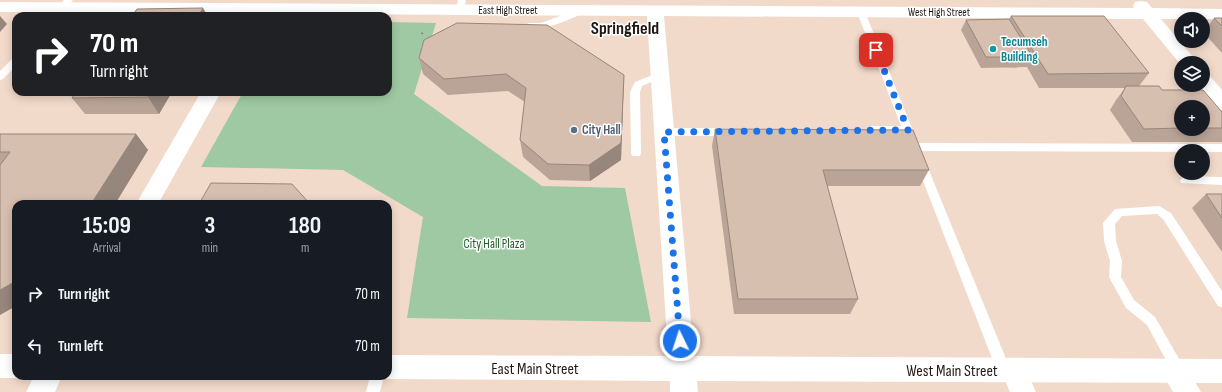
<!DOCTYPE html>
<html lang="en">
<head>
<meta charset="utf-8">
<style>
  :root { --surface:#171b24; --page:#242831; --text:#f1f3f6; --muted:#9ea1a6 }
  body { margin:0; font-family:"Sofia Sans Condensed",sans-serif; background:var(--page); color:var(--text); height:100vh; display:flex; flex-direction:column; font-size:15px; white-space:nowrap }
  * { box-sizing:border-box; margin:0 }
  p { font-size:13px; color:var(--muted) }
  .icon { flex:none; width:22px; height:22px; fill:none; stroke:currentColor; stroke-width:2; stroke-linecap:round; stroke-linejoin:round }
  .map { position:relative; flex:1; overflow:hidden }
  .panel { position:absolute; left:12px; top:200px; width:380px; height:180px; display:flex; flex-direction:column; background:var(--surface); border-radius:12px; box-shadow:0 2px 10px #0003 }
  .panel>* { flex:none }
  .top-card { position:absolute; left:12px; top:12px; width:380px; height:84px; border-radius:12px; box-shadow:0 2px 10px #0003; background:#202124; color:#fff; overflow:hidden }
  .buttons { position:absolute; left:1174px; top:12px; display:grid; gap:8px }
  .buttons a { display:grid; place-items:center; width:36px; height:36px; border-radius:50%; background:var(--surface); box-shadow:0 2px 10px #0003; font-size:20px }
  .pin { position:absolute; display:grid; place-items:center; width:34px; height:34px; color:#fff; margin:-17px; border-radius:8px; box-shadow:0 2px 6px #0006 }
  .me { position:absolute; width:44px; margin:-22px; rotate:356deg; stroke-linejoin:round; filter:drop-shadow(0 0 3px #0008) }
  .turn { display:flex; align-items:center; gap:14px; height:84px; padding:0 12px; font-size:18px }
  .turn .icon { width:52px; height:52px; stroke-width:2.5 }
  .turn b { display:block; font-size:28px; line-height:34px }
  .eta { display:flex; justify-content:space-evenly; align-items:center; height:68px; text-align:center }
  .eta b { font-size:24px; font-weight:700; line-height:28px }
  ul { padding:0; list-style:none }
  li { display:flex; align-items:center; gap:12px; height:52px; padding:0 12px }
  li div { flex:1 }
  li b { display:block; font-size:15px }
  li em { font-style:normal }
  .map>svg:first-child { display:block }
</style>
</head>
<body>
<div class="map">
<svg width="1222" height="392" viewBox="0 0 1222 392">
  <rect width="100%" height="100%" fill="#f2daca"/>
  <path fill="#9fc9a2" d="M388 22 436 23 414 94 542 186 625 188 651 322 407 318 423 217 343 170 201 167 243 92H388Z"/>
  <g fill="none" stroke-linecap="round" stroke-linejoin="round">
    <path stroke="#8d7c71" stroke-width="2" stroke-dasharray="1.5 2.5" stroke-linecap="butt" d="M422 34 423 31"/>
    <path fill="#fff" fill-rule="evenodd" d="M64 0H73L60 16H51Z
      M458 0H466L463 12H457L456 10Z
      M581 8 584 9V13C572 18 535 36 525 26L529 23H541Z
      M861 9 865 12 918 143 1222 144V152L915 151 911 150 904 134 867 133 866 130 871 126H901L857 12Z
      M16 57V66L3 79 0 80V71L13 58Z
      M660 72 665 75 663 77 642 86 640 92 641 153 640 156H632L631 153 630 92 635 82Z
      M664 128H730L735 132 730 136H664L659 132Z
      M921 159 926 163 1011 371 1009 375 1004 377 999 375 997 371 916 163Z
      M1185 176 1222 177V185L1181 183 1180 180Z
      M1159 206 1171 213 1222 291V307L1218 306 1163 219 1157 214 1122 216 1115 224 1116 241 1122 261 1121 277 1134 300 1155 317 1186 371 1184 375 1179 377 1174 375 1147 325 1126 308 1109 277 1110 261 1104 241 1103 223 1115 209Z
      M370 376H384L380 392H366Z"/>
    <path fill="#fff" fill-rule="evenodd" d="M1014 359 1023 363 1036 392H1010L1001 371 1005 363Z
      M1174 359 1183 363 1201 392H1173L1161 371 1165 363Z"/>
    <path fill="#fff" fill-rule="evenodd" d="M1141 1 1147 2 1152 8 1222 9V19H1161L1198 63H1181V65L1143 19 664 16 694 356 1222 359V383L697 381 698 392H670V381L388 379 379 376H388V355L668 356 647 16 0 12V2L1134 8 1133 6 1135 2Z
      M1203 74 1210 76 1222 90V110L1215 108 1197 85H1203Z
      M201 92H221L158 204H136Z
      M0 354H16V376H22L16 378H0Z
      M34 376H62L55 392H26Z"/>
  </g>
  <path fill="#b9a497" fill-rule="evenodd" d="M1011 16 1149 73 1139 86 1162 90 1222 112V142H1132L1110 110 1116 100 1125 88H1039L1027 67 981 68 961 30 966 20 1009 19ZM1181 107H1203V129H1181Z
    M1214 18H1222V53L1203 32Z
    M419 58 624 75 621 160 590 181 550 180 523 157 520 140 525 102 508 91 448 95 423 74Z
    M172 92 159 114H85L72 98Z
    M715 129 929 170 920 186H827L858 299 850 314H734L712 146Z
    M0 134H136L148 150 115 204H16L0 315Z
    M1206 194H1222V252L1192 208Z"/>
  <path fill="#96867b" d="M203 8 208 16H198Z
    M0 16 7 24 0 32Z
    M624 75 621 160 590 181 589 165Z
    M151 92H172L159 114 148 97Z
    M136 134 148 150 115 204H91Z
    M16 281V306L0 315V290Z"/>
  <path fill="#d7bfb0" stroke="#96867b" d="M203 8 198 16H132L137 9Z
    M1011 16H1104L1149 73 1048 74Z
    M1214 18H1222V26Z
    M1009 19 1033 57H986L966 20Z
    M457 23 547 25 624 75 621 143 589 165 548 164 520 140 526 88 506 74 444 79 419 58 424 40Z
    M1126 86H1159L1162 90H1203L1222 112V128H1203V107H1181V128L1144 129 1121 96Z
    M76 92H151L148 97 72 98Z
    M715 129 913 130 929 170H823L858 299H738Z
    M0 134H136L91 204H16V281L0 290V165L10 152H0Z
    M211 183 292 184 310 204H199Z
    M1206 194H1222V218Z"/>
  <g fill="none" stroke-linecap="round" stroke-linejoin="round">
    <path stroke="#1a73e8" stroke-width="7" stroke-dasharray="0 12.6" d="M680 341 664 132 908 130 876 50"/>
  </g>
  <circle fill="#0f9aa8" stroke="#fff" stroke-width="1.5" cx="993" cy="49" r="4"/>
  <circle fill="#5c6f8a" stroke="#fff" stroke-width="1.5" cx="574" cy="130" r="4"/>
  <g text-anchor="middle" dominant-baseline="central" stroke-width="3" stroke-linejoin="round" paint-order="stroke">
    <g font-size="11" fill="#221914" stroke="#fff">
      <text x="508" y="10">East High Street</text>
      <text x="939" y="12">West High Street</text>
    </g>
    <g font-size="13" font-weight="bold" fill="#0d838f" stroke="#fff" text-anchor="start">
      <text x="1001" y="42">Tecumseh<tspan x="1001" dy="15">Building</tspan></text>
    </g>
    <g font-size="13" font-weight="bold" fill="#4e5e75" stroke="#fff" text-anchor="start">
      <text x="582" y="130">City Hall</text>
    </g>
    <g font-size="13" fill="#1f5b29" stroke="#fff">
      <text x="494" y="244">City Hall Plaza</text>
    </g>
    <g font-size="16" fill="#221914" stroke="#fff">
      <text x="535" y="369">East Main Street</text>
      <text x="952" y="371">West Main Street</text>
    </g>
    <g font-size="18" font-weight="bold" fill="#221914" stroke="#fff">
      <text x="625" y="28">Springfield</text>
    </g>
  </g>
</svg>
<div class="buttons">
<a><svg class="icon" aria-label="sound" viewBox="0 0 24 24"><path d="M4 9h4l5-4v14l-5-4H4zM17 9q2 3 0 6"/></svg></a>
<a><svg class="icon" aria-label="layers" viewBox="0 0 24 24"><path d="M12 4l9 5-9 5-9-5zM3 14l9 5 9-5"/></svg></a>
<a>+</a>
<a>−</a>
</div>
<div class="pin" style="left:876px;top:50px;background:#d93025"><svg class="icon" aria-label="arrive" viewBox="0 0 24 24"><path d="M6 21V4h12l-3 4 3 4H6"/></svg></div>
<svg class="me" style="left:680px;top:341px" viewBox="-20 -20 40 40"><circle r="17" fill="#1a73e8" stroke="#fff" stroke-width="3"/><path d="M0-11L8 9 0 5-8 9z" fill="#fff"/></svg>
<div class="top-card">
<div class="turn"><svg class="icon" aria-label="right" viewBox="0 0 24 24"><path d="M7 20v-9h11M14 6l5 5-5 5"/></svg><div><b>70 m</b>Turn right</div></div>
</div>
<section class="panel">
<div class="eta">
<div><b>15:09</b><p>Arrival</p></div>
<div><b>3</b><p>min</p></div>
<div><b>180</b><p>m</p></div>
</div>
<ul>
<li><svg class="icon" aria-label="right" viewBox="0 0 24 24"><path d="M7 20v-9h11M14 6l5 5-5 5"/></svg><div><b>Turn right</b></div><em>70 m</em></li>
<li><svg class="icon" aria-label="left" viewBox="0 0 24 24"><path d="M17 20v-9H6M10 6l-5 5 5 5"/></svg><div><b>Turn left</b></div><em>70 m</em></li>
</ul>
</section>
</div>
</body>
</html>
